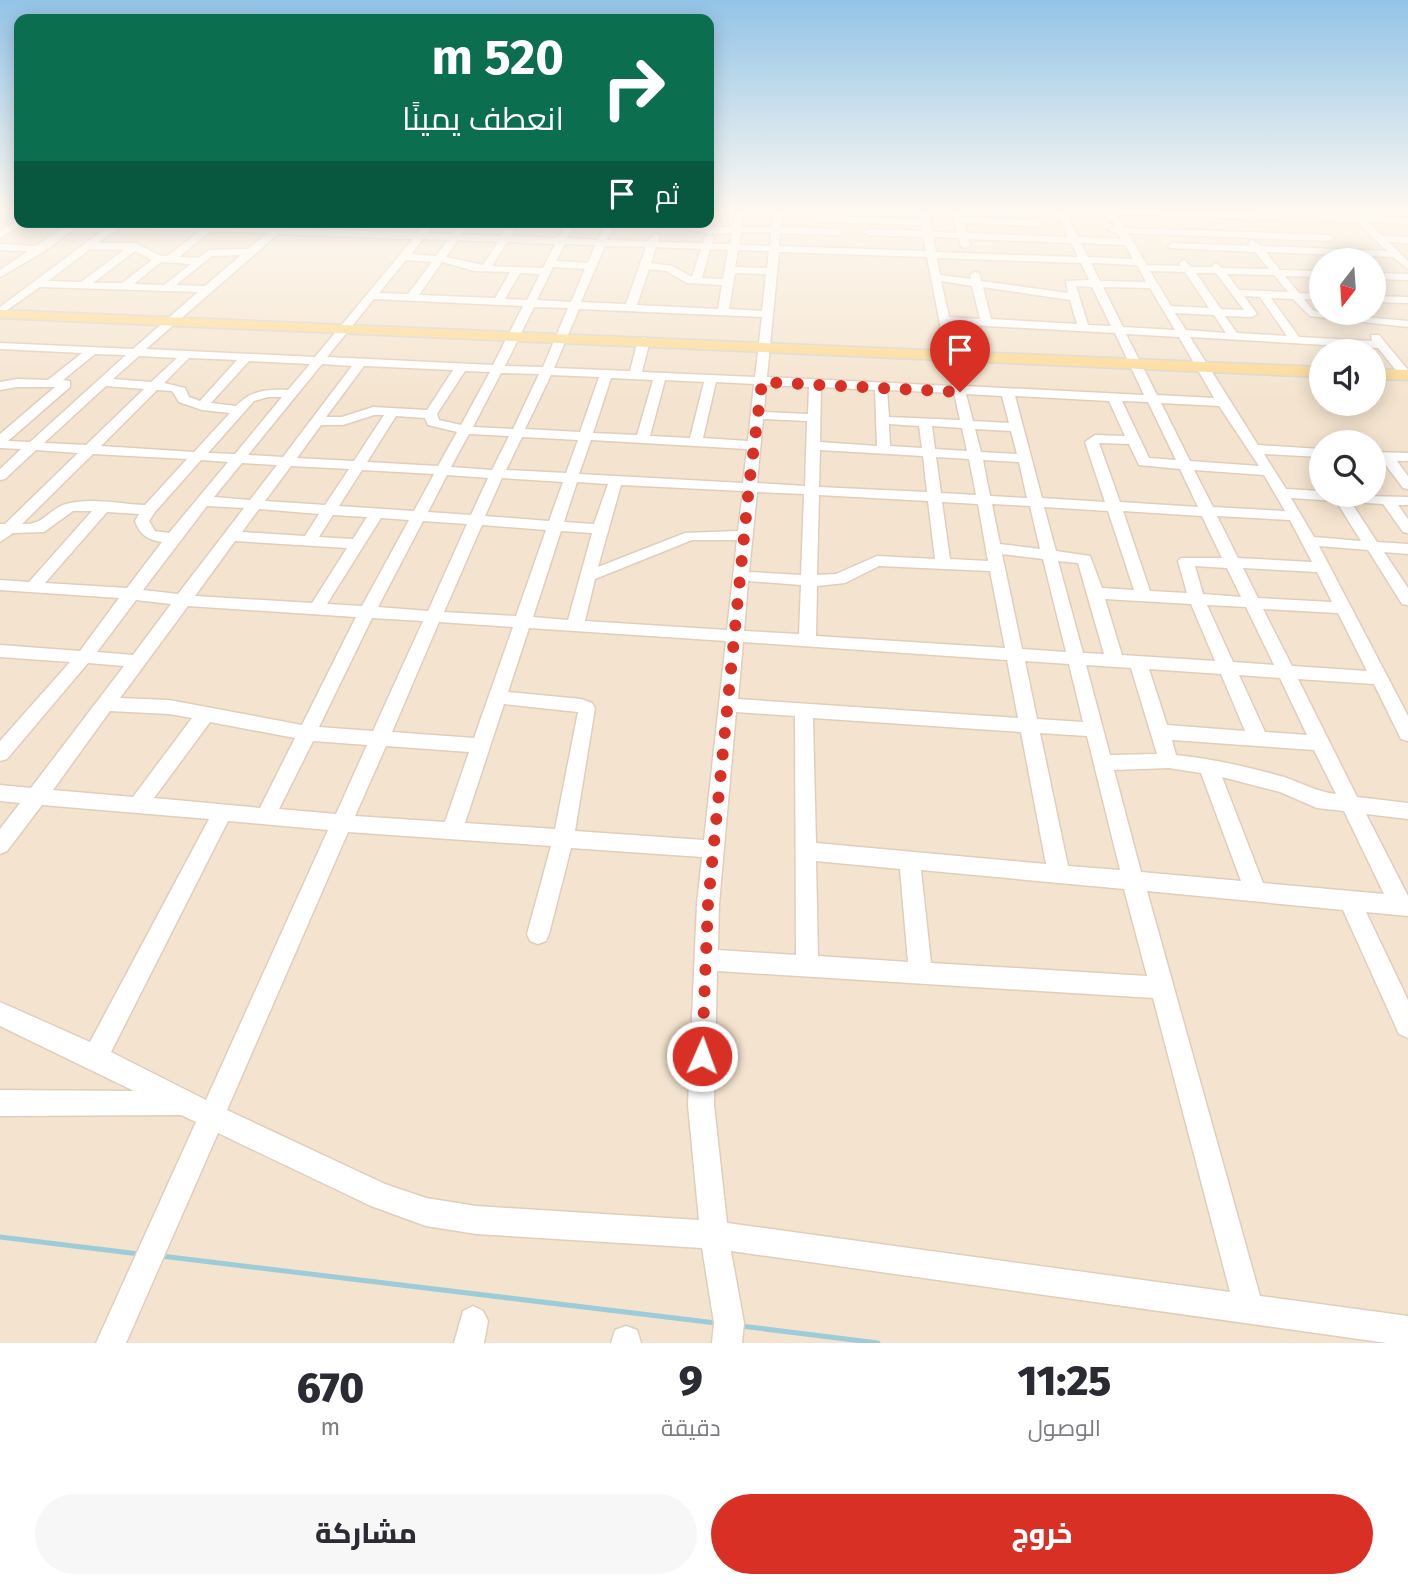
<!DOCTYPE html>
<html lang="ar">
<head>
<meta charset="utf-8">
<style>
  :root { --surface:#fff; --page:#f7f7f7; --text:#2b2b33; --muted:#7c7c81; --accent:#d93025 }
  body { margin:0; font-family:"Fira Sans",Cairo,sans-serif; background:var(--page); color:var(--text); direction:rtl; height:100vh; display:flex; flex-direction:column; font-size:26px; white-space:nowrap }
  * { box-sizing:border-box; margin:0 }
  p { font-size:23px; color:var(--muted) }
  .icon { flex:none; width:38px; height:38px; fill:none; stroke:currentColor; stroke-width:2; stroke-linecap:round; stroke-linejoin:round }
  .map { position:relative; height:1343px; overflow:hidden; direction:ltr }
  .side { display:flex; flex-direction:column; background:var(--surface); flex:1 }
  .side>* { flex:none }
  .hud { position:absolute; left:14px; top:14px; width:700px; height:214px; border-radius:14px; box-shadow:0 4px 18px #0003; direction:rtl; background:#0b6e4f; color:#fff; overflow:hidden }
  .needle { width:46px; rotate:197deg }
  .buttons { position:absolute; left:1309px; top:248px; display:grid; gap:14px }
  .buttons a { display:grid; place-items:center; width:77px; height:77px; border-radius:50%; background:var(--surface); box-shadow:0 4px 18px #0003; font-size:35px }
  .pin { position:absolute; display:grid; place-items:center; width:60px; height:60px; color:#fff; margin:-72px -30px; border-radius:50% 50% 50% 0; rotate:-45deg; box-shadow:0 0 7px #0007 }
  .pin .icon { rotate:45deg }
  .me { position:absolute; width:77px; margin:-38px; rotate:2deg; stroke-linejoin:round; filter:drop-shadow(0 0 5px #0008) }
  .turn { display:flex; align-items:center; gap:24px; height:147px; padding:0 35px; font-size:32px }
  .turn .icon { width:91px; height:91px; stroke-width:2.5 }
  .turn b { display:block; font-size:49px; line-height:60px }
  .then { display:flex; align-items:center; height:66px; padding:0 35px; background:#0003; gap:14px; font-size:26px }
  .eta { display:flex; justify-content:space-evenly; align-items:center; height:119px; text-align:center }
  .eta b { font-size:42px; font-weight:800; line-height:49px }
  .primary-button { display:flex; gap:14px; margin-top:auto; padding:14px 35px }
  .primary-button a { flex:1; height:80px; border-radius:42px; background:var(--accent); color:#fff; font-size:28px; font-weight:800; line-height:80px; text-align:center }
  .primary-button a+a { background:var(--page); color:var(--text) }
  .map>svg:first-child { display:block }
</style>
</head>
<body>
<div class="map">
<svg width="1408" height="1343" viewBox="0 0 1408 1343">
  <rect width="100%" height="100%" fill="#fcf2e0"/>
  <path fill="#f4e4cf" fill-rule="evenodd" d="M0 210H19V222H709V210H1408V1343H0ZM1321 261H1374V313H1321ZM1321 352H1374V404H1321ZM1321 443H1374V495H1321Z"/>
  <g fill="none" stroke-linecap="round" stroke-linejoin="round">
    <path stroke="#9bccd8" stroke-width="5" d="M0 1237 139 1254
      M161 1256 716 1323
      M741 1326 878 1343"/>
    <g stroke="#e0cebc" stroke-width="3">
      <path id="minor" d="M736 210H744L742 227H772L774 210H782L781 227 837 229 842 232 837 235 780 233 779 246 926 251 923 237 868 235 863 232 868 229 922 231 921 225 819 222 814 219 819 216 920 219 919 210H927L932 232 957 233 952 210H960L962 217 1037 220 1042 223 1037 226 964 223 967 233 1068 237 1056 210H1064L1078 237 1121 239 1118 233 1107 230 1115 227 1105 210 1408 218V224L1368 222 1382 236 1408 237V243L1389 242 1408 261V269L1393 257 1266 252 1280 270 1321 271V277L1285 276 1299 293 1321 294V300L1304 299 1313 310 1321 313 1408 321V327L1310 316 1293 299 1271 298 1299 337 1372 341 1371 335H1379L1408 370V378H1402L1378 348 1190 337 1258 445 1321 449V457L1264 454 1286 489 1321 491V495L1408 497V505H1398L1408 519V533L1403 532 1383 504 1351 502 1377 542 1408 544V554L1384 552 1408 588V605L1402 604 1368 550 1319 546 1408 716V741L1401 739 1374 684 1298 679 1357 797 1408 803V819L1366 814 1408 896V916L1366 912 1408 1000V1038L1399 1034 1343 910 1147 891 1260 1296 1408 1316V1343H1387L731 1251 744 1323 742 1343H712L714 1323 702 1248 476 1234 426 1226 371 1206 218 1133 126 1343H96L196 1122 181 1115 0 1116V1090L134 1091 0 1026V1002L90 1042 209 819 42 805 7 851 0 854V829L20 803 0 801V785L31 788 124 666 88 663 7 759 0 761V741L70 662 0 657V645L80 651 119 598 0 590V580L29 582 92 511H73L44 532 13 533 0 542V524H5L78 453 36 450 5 479 0 480V469L21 449 0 448V434L55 387H17L0 390V382L17 379 48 380 82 353 0 349V343L133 349 198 292 40 287 0 315V307L114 222 273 228 280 224 284 228 418 233 427 222H436L428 233 452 234 461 222H470L462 235 501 236 510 222H519L511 236 558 238 565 225 561 222C601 222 643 220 683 223 700 225 715 228 733 227ZM1116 214 1357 222 1387 251 1261 246 1253 240 1248 243 1250 246 1173 243 1168 246 1170 248 1255 252 1269 269 1222 268 1216 263 1212 267H1191L1184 260 1179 263 1181 266 1147 265 1128 233 1329 241 1334 238 1329 235 1124 228ZM574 225 604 226 598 240 567 238ZM613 226 685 229 710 234 732 233 730 244H712L714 238 709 235 706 236 703 243 658 242 660 236 655 233 648 241 607 240ZM118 228 200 231 167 256H161L135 243H98ZM211 231 267 233 248 249 210 250 198 258 179 257ZM741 232H771L770 246 739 245ZM278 234 413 239 315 357 146 349ZM933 237 959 238 960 245 965 248 970 245 968 239 1071 243 1078 257 936 252ZM423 239 448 240 436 256 411 254ZM458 240 498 242 483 265 446 257ZM507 242 555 244 543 268 492 266ZM1081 243 1125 245 1133 259 1088 257ZM565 244 595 245 588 263 556 261ZM605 246 646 247 626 304 581 302ZM656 247 701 249 692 277 672 266 651 263ZM90 249 124 250 81 282 48 281ZM710 249 728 250 723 279 702 278ZM738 250 769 251 767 268 735 267ZM135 251 152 260 122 283H93ZM779 252 927 257 952 386 767 377ZM241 255 205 286 176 285 212 256ZM937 258 1081 263 1089 280 1066 281 1068 293 981 281 979 273 975 272 970 275 971 279 940 275ZM406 260 432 262 408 294 379 293ZM161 262 191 264 164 285 134 284ZM442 262 475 271 510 272 495 298 419 295ZM1091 263 1137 265 1146 282 1100 281ZM553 267 585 269 571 302 537 300ZM649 269 666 271 687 283 722 285 718 309 637 305ZM1150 271 1185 272 1209 308 1171 306ZM520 273 540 274 527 300 505 299ZM735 273 766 274 762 311 729 309ZM1196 273H1216L1244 310 1221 309ZM1227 274 1274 275 1288 292 1239 290ZM941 281 972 286 980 319 949 317ZM1076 286 1092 287 1111 326 1088 325ZM983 287 1070 300 1077 324 991 319ZM1103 287 1150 288 1175 330 1123 327ZM1244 296 1260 297 1287 336 1237 333 1225 316 1252 317 1257 314ZM374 299 523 306 493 365 327 357ZM534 307 568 308 543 367 505 366ZM579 309 762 317 755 377 642 372 650 340 644 337 638 340 630 371 554 368ZM1175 313 1214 315 1226 333 1186 330ZM950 324 1115 333 1144 395 964 386ZM1126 334 1179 337 1214 398 1157 395ZM95 354 126 355 30 442 8 441 70 387V381L63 380ZM139 356 177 358 151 382 113 379ZM189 358 237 360 200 401 189 397 185 388 164 383ZM249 361 310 364 288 390C267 389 251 390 236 406L211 403ZM322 364 352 366 283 457 248 455ZM364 366 453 370 427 410 373 407 342 417H326ZM465 371 490 372 461 425 439 420 437 414ZM501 373 539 374 513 429 473 427ZM551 375 599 377 580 432 525 429ZM611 378 653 380 637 435 593 433ZM665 380 704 382 690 438 650 436ZM716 382 754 384 748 441 703 438ZM766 385 809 387 808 414 764 412ZM106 386 144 389 86 445 44 443ZM821 387 875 390 877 446 820 442ZM157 390 172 391 179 402 202 410 230 413 194 452 101 446ZM887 390 954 393 960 420 889 417ZM966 394 1002 396 1009 423 973 421ZM1015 396 1109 401 1125 436 1095 435 1085 442 1105 502 1042 498ZM268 397H282L235 454 208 453 254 401ZM1122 401 1148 402 1176 460 1149 458ZM1161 403 1219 406 1259 466 1190 461ZM374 415H384L354 461 297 458 321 425H343ZM396 416 425 418 428 425 457 432 438 466 367 462ZM763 419 807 421 805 486 757 483ZM889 424 919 426 922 448 890 446ZM932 426 962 428 967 451 935 449ZM975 429 1011 431 1017 454 981 452ZM469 434 509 436 492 470 451 467ZM522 437 578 440 566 473 506 470ZM591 440 747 449 743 483 579 474ZM1099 443 1129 444 1139 465 1180 469 1198 507 1120 502ZM820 450 923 456 927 492 819 487ZM93 454 187 459 145 505C121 504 89 497 66 504 47 510 45 525 22 524ZM936 457 969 459 976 495 941 493ZM201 460 228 462 169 533 155 531 149 521 155 512ZM983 460 1019 462 1027 498 990 496ZM242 463 277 465 250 500 214 497ZM291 466 349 469 325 505 265 501ZM362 470 434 474 414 511 339 506ZM1194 470 1264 475 1285 511 1213 507ZM447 475 488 478 471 515 428 512ZM502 478 563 482 549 521 485 516ZM577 482 608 484 594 524 564 522ZM621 485 743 491 738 531 685 533 598 567ZM757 492 804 494 801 575 749 572ZM819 495 928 501 935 559 877 556 836 574 817 575ZM1291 498 1336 501 1361 541 1314 537ZM942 502 978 504 988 561 950 559ZM992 504 1030 506 1040 549 1000 544ZM207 506 244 508 178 594 143 590ZM1044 507 1108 511 1134 590 1102 588 1090 556 1056 551ZM259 509 319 514 305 536 242 532ZM1123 511 1202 516 1222 558H1181L1178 561 1187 593 1150 591ZM107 512 139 514 135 521C140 535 148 540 162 542L127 588 45 583ZM333 515 367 517 353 539 319 537ZM1217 516 1290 520 1312 562 1238 558ZM381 518 409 520 362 606 327 604ZM423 521 467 524 428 611 378 607ZM482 525 546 530 516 616 444 612ZM561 531 592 533 568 620 533 617ZM692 540H737L727 630 585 621 595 579ZM235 541 347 548 312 603 195 596ZM1002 554 1043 559 1066 652 1022 649ZM1058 561 1078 563 1104 654 1083 653ZM879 566 990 571 1005 648 816 636 817 586 845 583ZM1195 566 1227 568 1241 597 1203 594ZM1243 568 1317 572 1332 602 1258 598ZM748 581 801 585 799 634 744 631ZM1105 599 1191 604 1215 661 1122 655ZM136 600 171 604 133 655 97 652ZM1207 605 1246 607 1274 665 1233 662ZM188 606 356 617 302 725 169 700 120 698ZM1263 609 1338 613 1367 671 1292 666ZM372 618 423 621 373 731 319 727ZM439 622 513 627 474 738 392 732ZM529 628 726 641 704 840 575 831 595 708 592 703 581 699 508 692ZM743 642 1007 660 1018 718 738 699ZM1025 661 1069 664 1083 722 1037 719ZM1086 665 1131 668 1157 754 1110 755ZM1149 669 1221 674 1245 731 1167 725ZM1239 675 1280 678 1307 735 1265 732ZM504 704 578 712 555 829 465 823ZM110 711 169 714 192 718 133 797 53 790ZM736 712 795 716 796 955 718 950 719 904ZM813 718 1021 732 1046 864 816 843ZM210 722 295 738 260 808 154 798ZM1040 733 1087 736 1120 870 1068 866ZM1172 740 1314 750 1336 794C1317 792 1302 783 1284 777 1249 767 1213 759 1176 755ZM313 741 367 745 336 814 279 809ZM386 746 469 752 445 822 355 816ZM1169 768 1201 773 1241 881 1141 872 1114 770ZM1222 777 1280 792 1317 808 1344 811 1384 894 1263 883ZM228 821 328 830 206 1100 111 1052ZM348 832 551 846 527 934 530 941 538 944 546 941 549 934 571 848 702 857 697 904 688 1105 699 1220 476 1206 426 1198 385 1184 227 1110ZM816 861 900 869 908 962 818 956ZM921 870 1124 889 1147 976 931 963ZM717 971 1153 998 1230 1292 727 1223 714 1105Z
        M19 219 23 224 0 238V231Z
        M72 222H83L45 251 0 277V270L28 251 0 250V244L36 246Z
        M1374 273 1408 274V280L1374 279Z
        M1374 296 1408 297V303L1374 302Z
        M1374 452 1408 453V461H1397L1408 476V489L1403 488 1382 460H1374Z
        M473 1306 483 1311 488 1321 484 1343H454L463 1311Z
        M626 1326 637 1330 641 1343H611L615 1330Z"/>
    </g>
    <g stroke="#dbd4cf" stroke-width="3">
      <path id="major" d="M0 310 1321 367V377L0 318Z
        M1374 369 1408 370V380L1374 379Z"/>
    </g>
    <use href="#minor" fill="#fff" fill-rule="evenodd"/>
    <use href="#major" fill="#fcda97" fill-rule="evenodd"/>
  </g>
  <linearGradient id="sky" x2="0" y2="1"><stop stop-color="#93c4e7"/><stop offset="0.53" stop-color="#fef9f1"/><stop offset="1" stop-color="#fef9f1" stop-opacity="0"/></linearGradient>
  <rect width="1408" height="398" fill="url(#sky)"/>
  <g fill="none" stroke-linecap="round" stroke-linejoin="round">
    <path stroke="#d93025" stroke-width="12" stroke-dasharray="0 21.6" d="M702 1056 708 904 749 486 762 382 960 392"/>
  </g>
</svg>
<div class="buttons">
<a><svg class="needle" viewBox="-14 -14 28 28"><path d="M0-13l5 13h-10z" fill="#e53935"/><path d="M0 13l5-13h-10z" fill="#7c7c81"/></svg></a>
<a><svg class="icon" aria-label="sound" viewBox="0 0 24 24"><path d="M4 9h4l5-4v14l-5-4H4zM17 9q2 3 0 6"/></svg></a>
<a><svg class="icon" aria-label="search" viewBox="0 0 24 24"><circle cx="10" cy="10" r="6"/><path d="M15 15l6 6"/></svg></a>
</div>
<div class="pin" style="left:960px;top:392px;background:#d93025"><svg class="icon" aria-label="arrive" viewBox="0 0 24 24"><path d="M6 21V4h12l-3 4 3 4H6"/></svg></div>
<svg class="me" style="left:702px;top:1056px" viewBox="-20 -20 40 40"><circle r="17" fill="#d93025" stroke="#fff" stroke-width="3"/><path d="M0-11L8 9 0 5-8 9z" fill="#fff"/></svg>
<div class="hud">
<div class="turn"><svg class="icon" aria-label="right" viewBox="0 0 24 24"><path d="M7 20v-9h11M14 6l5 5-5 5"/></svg><div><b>520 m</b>انعطف يمينًا</div></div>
<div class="then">ثم<svg class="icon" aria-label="arrive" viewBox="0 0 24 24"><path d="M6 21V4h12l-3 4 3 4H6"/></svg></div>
</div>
</div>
<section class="side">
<div class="eta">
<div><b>11:25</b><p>الوصول</p></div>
<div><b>9</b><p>دقيقة</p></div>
<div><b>670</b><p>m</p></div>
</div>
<div class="primary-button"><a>خروج</a><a>مشاركة</a></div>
</section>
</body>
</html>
